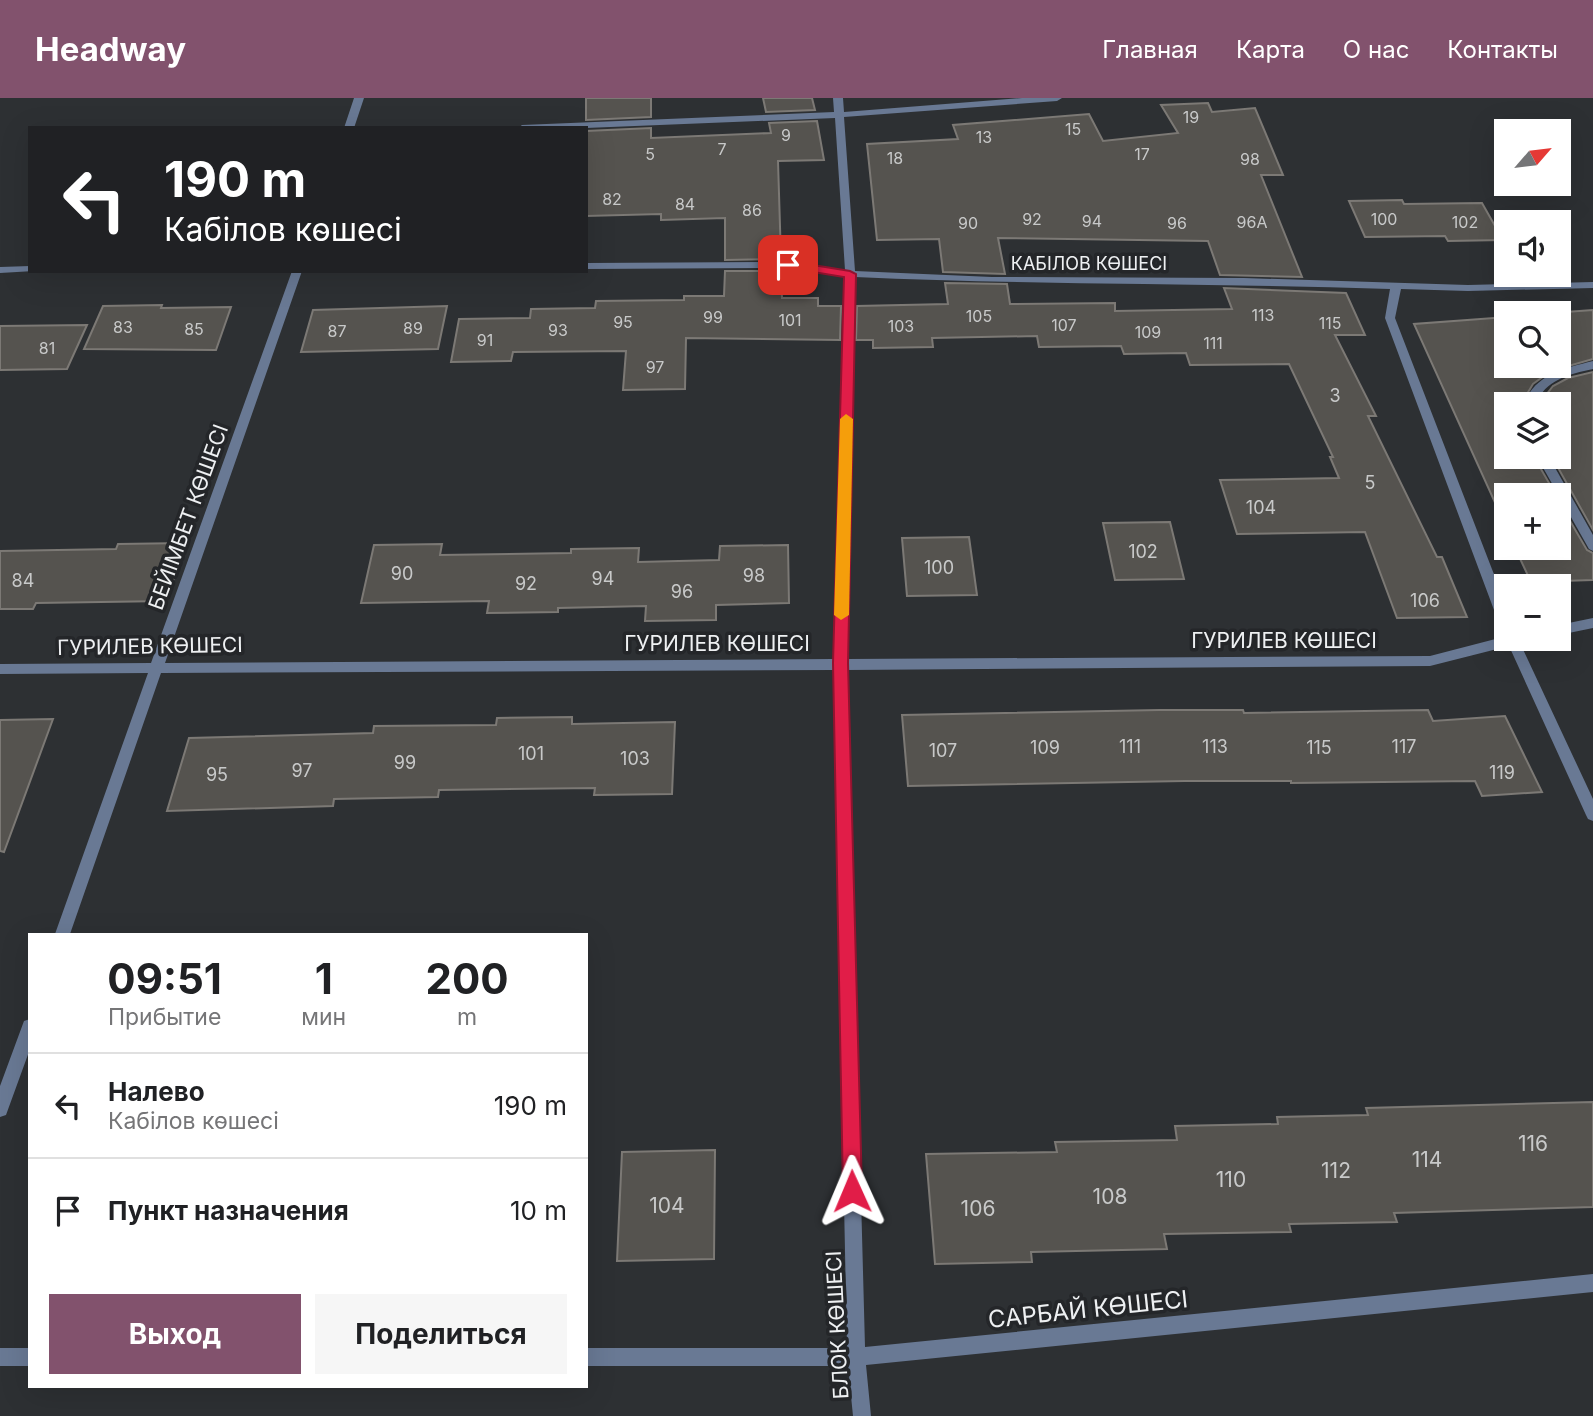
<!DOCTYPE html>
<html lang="ru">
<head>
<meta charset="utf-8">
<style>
  :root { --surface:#fff; --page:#f6f6f6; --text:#202124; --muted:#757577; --line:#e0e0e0; --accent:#82526d }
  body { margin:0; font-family:Inter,sans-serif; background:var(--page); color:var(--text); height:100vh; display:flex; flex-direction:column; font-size:26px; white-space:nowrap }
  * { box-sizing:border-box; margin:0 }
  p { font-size:23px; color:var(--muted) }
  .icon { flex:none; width:38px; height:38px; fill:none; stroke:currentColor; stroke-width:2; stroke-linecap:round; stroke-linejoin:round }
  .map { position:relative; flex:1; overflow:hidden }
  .sheet { position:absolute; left:28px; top:835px; width:560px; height:455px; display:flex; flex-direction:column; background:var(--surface); border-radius:0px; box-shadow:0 7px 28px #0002 }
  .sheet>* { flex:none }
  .top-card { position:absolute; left:28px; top:28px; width:560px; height:147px; border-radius:0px; box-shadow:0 7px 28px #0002; background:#202124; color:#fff; overflow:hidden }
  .needle { width:46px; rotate:62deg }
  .buttons { position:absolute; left:1494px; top:21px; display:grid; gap:14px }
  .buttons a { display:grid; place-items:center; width:77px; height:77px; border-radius:0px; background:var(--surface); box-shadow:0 7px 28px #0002; font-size:35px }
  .pin { position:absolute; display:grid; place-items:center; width:60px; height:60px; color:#fff; margin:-30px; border-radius:14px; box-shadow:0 4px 10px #0006 }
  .me { position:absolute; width:77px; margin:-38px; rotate:359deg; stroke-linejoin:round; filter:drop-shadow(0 0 5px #0008) }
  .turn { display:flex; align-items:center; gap:24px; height:147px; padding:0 21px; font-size:32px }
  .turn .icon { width:91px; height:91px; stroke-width:2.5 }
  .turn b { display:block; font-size:49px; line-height:60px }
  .eta { display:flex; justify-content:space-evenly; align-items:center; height:119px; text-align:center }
  .eta b { font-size:42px; font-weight:700; line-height:49px }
  .button { display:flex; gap:14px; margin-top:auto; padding:14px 21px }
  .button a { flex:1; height:80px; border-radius:0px; background:var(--accent); color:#fff; font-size:28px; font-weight:700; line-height:80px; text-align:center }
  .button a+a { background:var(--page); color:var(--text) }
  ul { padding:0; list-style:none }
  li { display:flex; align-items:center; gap:21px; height:105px; padding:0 21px; border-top:2px solid var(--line) }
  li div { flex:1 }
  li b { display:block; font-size:26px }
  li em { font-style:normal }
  header { display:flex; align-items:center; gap:42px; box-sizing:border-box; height:98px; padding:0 35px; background:var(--accent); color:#fff }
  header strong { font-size:33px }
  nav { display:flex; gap:38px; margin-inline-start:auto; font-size:24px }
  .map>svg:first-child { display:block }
</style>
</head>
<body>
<header>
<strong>Headway</strong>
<nav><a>Главная</a><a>Карта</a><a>О нас</a><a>Контакты</a></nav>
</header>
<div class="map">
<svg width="1593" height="1318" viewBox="0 0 1593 1318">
  <rect width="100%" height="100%" fill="#2d3033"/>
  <path fill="#55534f" stroke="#7c7975" stroke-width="2" d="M586 0H651V19L586 22Z
    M763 0H812L815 12 766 14Z
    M1208 5 1212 14 1255 10 1283 77H1261L1302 179 1220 177 1208 143 998 140 1005 176 943 174 939 141 877 142 867 46 958 41 953 27 1089 16 1103 43 1178 35 1161 7Z
    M817 23 824 62 778 63 781 161 725 162V120L661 122V116L586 118V33L651 30V40L771 35 769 25Z
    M1402 102 1404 106 1482 105 1503 142 1448 143 1445 138 1365 139 1349 103Z
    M725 173H781L782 200H818V208H841L840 242 686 240 685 291 623 292 626 253 513 254 511 263 451 264 459 221 530 220 531 211 595 210 596 203 684 202V198H724Z
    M945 185 1007 186 1010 206 1115 205V213L1232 211 1224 190 1346 195 1365 237H1335L1376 318H1368L1437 459H1442L1467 519 1397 520 1365 434 1237 436 1220 382 1339 380 1330 359H1333L1289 266 1190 267 1186 255 1124 256 1121 248 1039 249 1037 238 932 240 933 249 873 250V242H856L857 208 948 206Z
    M162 207 161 210 231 209 216 252 84 251 103 208Z
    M447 208 438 251 301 254 313 212Z
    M1593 212V261L1551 273 1533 286 1521 306H1507V359H1534L1556 397H1507V431L1414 226 1507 219V268H1559V215H1552Z
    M87 227 67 271 0 272V228Z
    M1593 274V432L1552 359H1559V306H1539L1553 288 1568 280Z
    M1559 404 1587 452 1593 455V482L1531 484 1515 450H1559Z
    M1170 424 1184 481 1115 482 1103 425Z
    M969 439 977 497 907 498 902 440Z
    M186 445 166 503 36 505 33 511H0V453L116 451 118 446Z
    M442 446 440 457 571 455V451L639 450 638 464 719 462 720 448 788 447 789 505 716 507V522L645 523 646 508 558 510V514L487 515 489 503 361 505 374 447Z
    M1159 612H1243L1244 615 1428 612 1433 623 1505 618 1542 694 1482 698 1475 683 1291 685V683H1185L908 688 902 617Z
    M572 619V626L675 624 672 696 594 697 595 690 439 692 438 699 334 701 333 708 167 713 189 640 373 635 374 628 496 627 497 620Z
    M53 621 4 754 0 753V622Z
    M1593 1004V1109L1394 1115 1397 1124 1289 1126 1291 1134 1164 1136 1167 1151 1031 1154 1032 1164 935 1166 926 1056 1057 1054 1055 1044 1177 1042 1175 1028 1278 1026 1277 1019 1368 1017 1366 1010Z
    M715 1052 714 1161 617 1163 622 1054Z"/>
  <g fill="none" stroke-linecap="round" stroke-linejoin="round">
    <path fill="#697994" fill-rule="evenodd" d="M1593 263V271C1569 276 1545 282 1536 306H1524C1535 276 1565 270 1593 263Z
      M1537 359H1549L1593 437V453L1589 451Z"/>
    <path fill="#697994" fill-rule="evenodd" d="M354 0H364L354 30H344Z
      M833 0H843L844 14 1022 0H1062L1057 3 844 19 855 173 992 179 1244 180 1468 187 1593 184V190L1468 193 1401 191 1395 220 1507 510V533L1500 528 1385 220 1390 191C1212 185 1033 187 855 179L847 561 1430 558 1507 538V541H1522L1520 545 1593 701V723L1588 721 1586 717 1509 548 1430 568 847 572 865 1249 1593 1176V1194L866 1267 871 1318H853L848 1268H586V1250H847L833 572 161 575 70 836H55L148 575 0 576V566L151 565 292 173H302L165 565 833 561 845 178 787 170 586 171V165L787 164 845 172 835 20 586 30H518L522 27 834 14Z
      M30 168V173H34L0 175V169Z
      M1593 520V530L1559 537V527Z
      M30 921V951L6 1017 0 1019V988L24 923Z
      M0 1250H30V1268H0Z"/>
  </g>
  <path fill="#e11d48" stroke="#92132f" stroke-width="2" d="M788 163 850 173 856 176 848 565 862 1093 859 1100 852 1102 845 1100 843 1093 833 565 844 179 783 169 782 167Z"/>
  <path fill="#f59e0b" d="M846 316 853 321 849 517 841 522 834 517 840 321Z"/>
  <g text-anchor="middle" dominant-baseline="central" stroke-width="7" stroke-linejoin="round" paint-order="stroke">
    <g font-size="16" fill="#c8c9c9">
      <text x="1191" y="19">19</text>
      <text x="1073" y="31">15</text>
      <text x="786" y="37">9</text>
      <text x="984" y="39">13</text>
      <text x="722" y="51">7</text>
      <text x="650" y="56">5</text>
      <text x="1142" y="56">17</text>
      <text x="895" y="60">18</text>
      <text x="1250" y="61">98</text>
      <text x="612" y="101">82</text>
      <text x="685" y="106">84</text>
      <text x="752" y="112">86</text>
      <text x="1032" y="121">92</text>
      <text x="1384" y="121">100</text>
      <text x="1092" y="123">94</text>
      <text x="1252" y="124">96А</text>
      <text x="1465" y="124">102</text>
      <text x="968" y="125">90</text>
      <text x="1177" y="125">96</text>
      <text x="1263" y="217">113</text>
      <text x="979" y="218">105</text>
      <text x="713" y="219">99</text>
      <text x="790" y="222">101</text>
      <text x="623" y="224">95</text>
      <text x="1330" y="225">115</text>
      <text x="1064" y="227">107</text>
      <text x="901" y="228">103</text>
      <text x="123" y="229">83</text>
      <text x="413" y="230">89</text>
      <text x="194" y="231">85</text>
      <text x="558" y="232">93</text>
      <text x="337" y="233">87</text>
      <text x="1148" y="234">109</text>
      <text x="485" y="242">91</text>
      <text x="1213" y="245">111</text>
      <text x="47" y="250">81</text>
      <text x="655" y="269">97</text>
    </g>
    <g font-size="18" fill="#eef0f2" stroke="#242629">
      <text x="1089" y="165">КАБІЛОВ КӨШЕСІ</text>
    </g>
    <g font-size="18" fill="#c8c9c9">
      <text x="1335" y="297">3</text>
      <text x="1370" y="384">5</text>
      <text x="1261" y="409">104</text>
      <text x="1143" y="453">102</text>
      <text x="939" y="469">100</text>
      <text x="402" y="475">90</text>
      <text x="754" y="477">98</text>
      <text x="603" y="480">94</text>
      <text x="23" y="482">84</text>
      <text x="526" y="485">92</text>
      <text x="682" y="493">96</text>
      <text x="1425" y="502">106</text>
      <text x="1130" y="648">111</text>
      <text x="1215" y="648">113</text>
      <text x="1404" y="648">117</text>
      <text x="1045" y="649">109</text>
      <text x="1319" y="649">115</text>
      <text x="943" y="652">107</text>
      <text x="531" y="655">101</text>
      <text x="635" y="660">103</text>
      <text x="405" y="664">99</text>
      <text x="302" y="672">97</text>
      <text x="1502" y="674">119</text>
      <text x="217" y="676">95</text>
    </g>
    <g font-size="21" fill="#eef0f2" stroke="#242629">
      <text transform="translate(188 419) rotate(-70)">БЕЙІМБЕТ КӨШЕСІ</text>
      <text x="1284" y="542">ГУРИЛЕВ КӨШЕСІ</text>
      <text x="717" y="545">ГУРИЛЕВ КӨШЕСІ</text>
      <text transform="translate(150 548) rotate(-1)">ГУРИЛЕВ КӨШЕСІ</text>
      <text transform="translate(837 1227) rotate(-93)">БЛОК КӨШЕСІ</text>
    </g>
    <g font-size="21" fill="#c8c9c9">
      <text x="1533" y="1045">116</text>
      <text x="1427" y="1061">114</text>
      <text x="1336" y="1072">112</text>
      <text x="1231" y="1081">110</text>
      <text x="1110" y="1098">108</text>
      <text x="667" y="1107">104</text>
      <text x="978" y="1110">106</text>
    </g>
    <g font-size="24" fill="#eef0f2" stroke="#242629">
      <text transform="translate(1088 1211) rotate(-6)">САРБАЙ КӨШЕСІ</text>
    </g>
  </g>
</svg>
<div class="buttons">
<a><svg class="needle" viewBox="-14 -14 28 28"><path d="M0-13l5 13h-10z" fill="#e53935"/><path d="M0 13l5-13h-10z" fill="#757577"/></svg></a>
<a><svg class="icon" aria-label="sound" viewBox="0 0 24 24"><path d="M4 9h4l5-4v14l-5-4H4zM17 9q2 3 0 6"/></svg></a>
<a><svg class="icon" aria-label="search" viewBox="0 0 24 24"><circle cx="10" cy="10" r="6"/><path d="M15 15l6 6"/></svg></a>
<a><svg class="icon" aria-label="layers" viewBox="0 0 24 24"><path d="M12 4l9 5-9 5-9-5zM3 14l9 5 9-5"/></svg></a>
<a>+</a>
<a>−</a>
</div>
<div class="pin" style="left:788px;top:167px;background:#d93025"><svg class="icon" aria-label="arrive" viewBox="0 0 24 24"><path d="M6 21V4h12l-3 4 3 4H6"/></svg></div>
<svg class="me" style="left:852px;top:1093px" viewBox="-20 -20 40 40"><path d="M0-17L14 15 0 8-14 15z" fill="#e11d48" stroke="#fff" stroke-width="4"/></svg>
<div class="top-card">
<div class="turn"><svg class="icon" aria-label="left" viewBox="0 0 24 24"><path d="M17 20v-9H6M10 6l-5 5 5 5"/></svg><div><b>190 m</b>Кабілов көшесі</div></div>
</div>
<section class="sheet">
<div class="eta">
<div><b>09:51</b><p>Прибытие</p></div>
<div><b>1</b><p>мин</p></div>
<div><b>200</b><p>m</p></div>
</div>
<ul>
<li><svg class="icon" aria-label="left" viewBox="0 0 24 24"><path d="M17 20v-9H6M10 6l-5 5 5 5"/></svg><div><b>Налево</b><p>Кабілов көшесі</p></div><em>190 m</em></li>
<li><svg class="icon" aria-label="arrive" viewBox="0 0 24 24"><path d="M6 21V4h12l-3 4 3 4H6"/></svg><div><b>Пункт назначения</b></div><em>10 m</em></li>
</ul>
<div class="button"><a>Выход</a><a>Поделиться</a></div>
</section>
</div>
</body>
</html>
